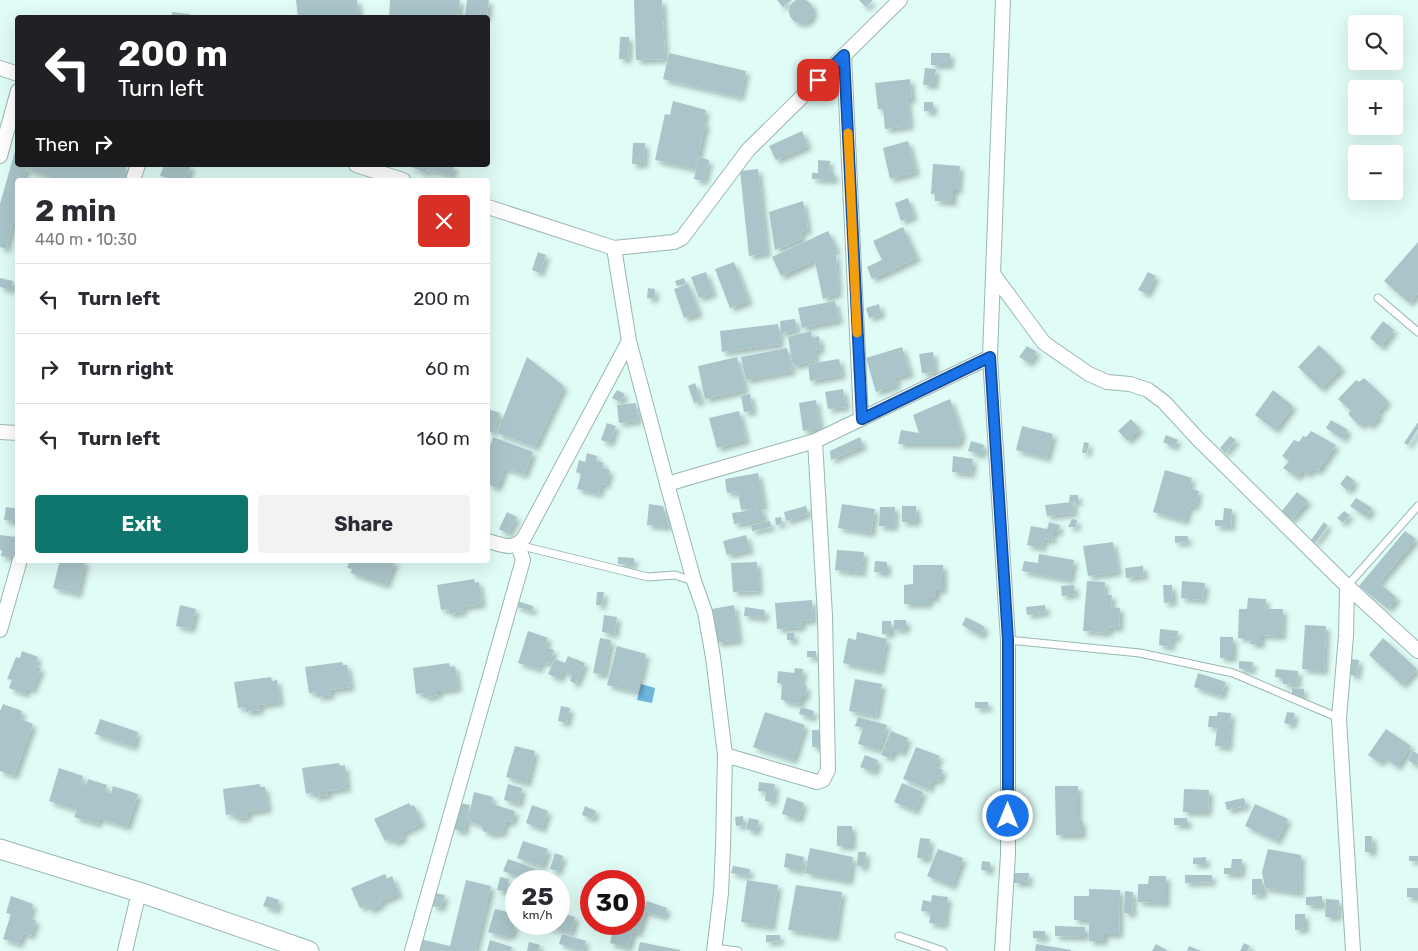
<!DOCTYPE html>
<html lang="en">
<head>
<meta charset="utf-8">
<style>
  :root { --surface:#fff; --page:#f2f2f3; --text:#2b2b33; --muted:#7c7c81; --line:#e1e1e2; --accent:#0f766e }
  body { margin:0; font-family:Rubik,sans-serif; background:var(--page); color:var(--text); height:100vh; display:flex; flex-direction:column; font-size:19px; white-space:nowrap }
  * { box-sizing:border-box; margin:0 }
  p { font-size:16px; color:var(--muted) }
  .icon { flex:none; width:28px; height:28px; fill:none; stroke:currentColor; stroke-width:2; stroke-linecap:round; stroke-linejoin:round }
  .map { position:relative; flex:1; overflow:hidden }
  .panel { position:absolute; left:15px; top:178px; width:475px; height:385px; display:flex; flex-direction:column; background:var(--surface); border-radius:5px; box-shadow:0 5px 20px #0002 }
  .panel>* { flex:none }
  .guide { position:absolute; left:15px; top:15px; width:475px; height:152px; border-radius:5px; box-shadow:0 5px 20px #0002; background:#202124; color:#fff; overflow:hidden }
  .controls { position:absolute; left:1348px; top:15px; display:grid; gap:10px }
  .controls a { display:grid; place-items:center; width:55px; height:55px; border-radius:5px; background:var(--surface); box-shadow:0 5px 20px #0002; font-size:25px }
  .speed { position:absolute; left:505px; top:870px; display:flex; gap:10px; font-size:25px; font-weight:700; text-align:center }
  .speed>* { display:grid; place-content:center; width:65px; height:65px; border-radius:50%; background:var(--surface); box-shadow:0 5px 20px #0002; line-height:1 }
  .speed small { font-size:12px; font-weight:400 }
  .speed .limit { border:8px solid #d22; background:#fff; color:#111 }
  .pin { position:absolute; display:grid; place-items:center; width:42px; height:42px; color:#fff; margin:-21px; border-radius:10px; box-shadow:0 2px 8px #0006 }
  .me { position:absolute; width:55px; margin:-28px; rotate:0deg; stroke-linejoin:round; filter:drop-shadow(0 0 4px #0008) }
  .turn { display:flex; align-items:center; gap:18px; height:105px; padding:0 20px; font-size:22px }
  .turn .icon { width:65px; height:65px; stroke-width:2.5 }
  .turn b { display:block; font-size:35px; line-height:42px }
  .then { display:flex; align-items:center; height:48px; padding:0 20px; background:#0003; gap:10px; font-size:19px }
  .round { display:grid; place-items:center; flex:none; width:52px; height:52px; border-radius:5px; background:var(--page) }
  .summary { display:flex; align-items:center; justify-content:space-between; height:85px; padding:0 20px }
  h1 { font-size:30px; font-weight:700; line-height:38px }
  .button { display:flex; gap:10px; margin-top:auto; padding:10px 20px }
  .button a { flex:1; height:58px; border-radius:5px; background:var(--accent); color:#fff; font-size:20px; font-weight:700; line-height:58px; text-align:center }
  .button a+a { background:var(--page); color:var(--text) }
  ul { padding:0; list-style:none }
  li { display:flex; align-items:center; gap:15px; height:70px; padding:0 20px; border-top:1px solid var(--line) }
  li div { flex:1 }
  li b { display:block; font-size:19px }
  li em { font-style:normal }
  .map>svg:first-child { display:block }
</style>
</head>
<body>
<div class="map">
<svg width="1418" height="951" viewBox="0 0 1418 951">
  <defs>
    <filter id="shadow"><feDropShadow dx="4" dy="4" stdDeviation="2.5" flood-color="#0004"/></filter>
  </defs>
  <rect width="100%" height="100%" fill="#e0fcf7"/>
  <path fill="#6db5db" d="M641 684 655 688 652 703 637 700Z"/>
  <path fill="#a9c5c9" filter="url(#shadow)" d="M789 11a12 12 0 1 1 24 0a12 12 0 1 1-24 0Z
    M296 0H357L359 15 338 18H298Z
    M390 0H460L458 18H389Z
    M467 0H489L487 17 465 15Z
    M634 0H662L665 59 636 60Z
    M777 0H792L783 7Z
    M859 0H873L866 7Z
    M172 12 190 14 189 18H171Z
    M620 37H629L628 59H619Z
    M669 53 746 71 740 97 663 79Z
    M931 53H950V65H931Z
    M925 68 936 69 934 85H923Z
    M910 79 912 99H907L910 126 885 129 883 109H878L875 83Z
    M673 101 706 110 703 122 706 123 695 169 655 160 665 114 670 115Z
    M924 102H933V112L924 111Z
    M802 131 808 146 776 160 769 146Z
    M908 141 916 172 890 179 883 148Z
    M633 143H645L644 164H632Z
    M17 144 18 165H127L123 180H49L50 177 26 169 23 180H18V224L13 223 6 249 0 247V204Z
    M699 157 709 160 704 181 694 179Z
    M818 160 830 161 829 172H834V180L812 179V173H818Z
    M933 164 960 166 958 190H953V202L935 201V194H931Z
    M164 165H191L186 180H174L160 176Z
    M406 165H454L452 175 427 170V173Z
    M758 169 767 253 749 256 740 171Z
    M908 198 914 216 901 221 895 203Z
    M803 201 808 230 801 232 802 239 775 250 769 212Z
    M903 227 917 258 872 279 867 267 882 260 873 241Z
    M828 231 837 250 781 276 772 257Z
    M1418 242V293L1409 303 1384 281Z
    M538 252 546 255 540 273 532 270Z
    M836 254 838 293 823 299 815 262Z
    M734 262 749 301 730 308 715 269Z
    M706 272 713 293 699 298 691 277Z
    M1148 272 1156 276 1147 294 1138 290Z
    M0 278 13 281 11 290 0 287Z
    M684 278 686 284 677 286 675 281Z
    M688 284 699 313 684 318 674 289Z
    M648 288 655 289 654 299 647 298Z
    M835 301 839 320 802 328 798 308Z
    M879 304 881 314 869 318 866 308Z
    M795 319 797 330 781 333 780 321Z
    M1383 321 1394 330 1381 347 1370 338Z
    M778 324 780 344 722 352 720 331Z
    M811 331 812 338 819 336 821 349 814 351 816 360 793 366 788 337Z
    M1319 345 1342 368 1321 389 1298 367Z
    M1027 346 1037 352 1029 363 1019 357Z
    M902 347 910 373 895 378 897 385 876 392 866 358Z
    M787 348 792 371 746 380 741 357Z
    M933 352 935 372 922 373 919 354Z
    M527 357 564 386 535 447 497 433Z
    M737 357 745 390 705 399 698 366Z
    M839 359 842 375 810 381 808 364Z
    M1364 378 1388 401 1377 413 1380 415 1370 426 1365 422 1360 426 1348 414 1351 411 1338 399 1356 380 1359 382Z
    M695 383 701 400 694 403 688 386Z
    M843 389 846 407 828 409 825 392Z
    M617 390 625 394 620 402 612 398Z
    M1273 390 1293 406 1275 430 1255 415Z
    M750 394 753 411 744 412 741 396Z
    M950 399 962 434 958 444H898L901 430 919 433 913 415Z
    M816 400 820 428 803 431 799 403Z
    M636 403 638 421 619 423 617 405Z
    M488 409 500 413 493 433 488 431Z
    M739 411 746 440 717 448 709 418Z
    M1131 419 1140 429 1128 441 1118 431Z
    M1331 420 1348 430 1343 439 1326 428Z
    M1418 422V429L1408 445 1404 443Z
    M607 423 616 426 610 443 601 440Z
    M1022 426 1053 434 1047 458 1016 450Z
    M1311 431 1336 445 1318 471 1312 469 1308 474 1302 471 1297 477 1283 468 1289 461 1282 456 1294 440 1299 442 1303 436 1306 437Z
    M1166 435 1178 440 1174 447 1163 442Z
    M1230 436 1236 440 1225 453 1220 448Z
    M493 437 533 452 524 475 505 468 497 488 488 484V452Z
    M860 437 863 446 831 460 830 451Z
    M971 441 984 445 982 455 968 451Z
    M1084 442 1089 443 1087 453H1082Z
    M587 453 597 456 596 461 604 463 602 468 610 470 606 485 601 484 599 494 577 489 581 474 576 472 579 460 585 462Z
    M953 456 973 459 971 474 952 472Z
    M1165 470 1192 478 1189 488 1199 491 1195 507 1189 506 1185 521 1153 512Z
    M758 473 764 506 741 510 738 492 727 493 725 479Z
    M1347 475 1355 481 1348 491 1340 484Z
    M1297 492 1308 501 1291 520 1281 512Z
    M1070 495H1078V502H1069Z
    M1356 498 1372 508 1367 517 1350 506Z
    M1073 502 1074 513 1047 516 1045 505Z
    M649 504 663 506 669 527 647 525Z
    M842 504 875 509 871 533 838 528Z
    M806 506 808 514 786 521 784 512Z
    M902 506H916L917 522H902Z
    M6 507 18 509V522L4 520Z
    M880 507H895L894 527 879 526Z
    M1224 508 1232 509 1231 527 1215 526V520H1223Z
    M762 509 764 520 734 524 732 513Z
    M1344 511 1350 515 1343 523 1337 518Z
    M507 512 517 517 508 534 499 529Z
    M781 517 782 524 776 525 775 518Z
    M1072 519 1077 520 1076 527H1068Z
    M770 521 771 527 752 531 751 525Z
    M1049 522 1060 525 1058 532H1053L1052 541 1044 539 1042 548 1027 545 1031 526 1047 529Z
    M1324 522 1328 526 1315 543 1311 540Z
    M1405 531 1416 539 1379 583 1397 598 1388 609 1359 586Z
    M0 535 16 537 13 558 1 556 2 550H0Z
    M746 535 750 550 727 555 723 541Z
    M1175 536H1188V542L1175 543Z
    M1113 542 1118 572 1088 576 1083 546Z
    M837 550 864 552 862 573 835 570Z
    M1039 554 1074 560 1070 580 1022 571 1024 561 1038 563Z
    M618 557 634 558V565L618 564Z
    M60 560H85L78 594 53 588Z
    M350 560H392L395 561 386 585 351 573 352 569 347 568Z
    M875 561 887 562V573L874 572Z
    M757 562 759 591 733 592 731 563Z
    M913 565H943V590H936V598H929V604H904V585L913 584Z
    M1143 566 1144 576 1126 578 1125 568Z
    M474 579 475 583 479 582 482 604 462 607 463 612 449 614 448 609 441 610 437 585Z
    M1087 581 1105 582 1104 595H1112L1111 607 1120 608 1119 628 1109 627 1108 633 1083 631Z
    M1182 581 1205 583 1203 600 1181 598Z
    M1074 585 1075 594 1062 596 1061 586Z
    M1163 585H1172L1173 602 1164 603Z
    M597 592H604L602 605H596Z
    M1248 598 1266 599 1265 609H1283L1282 636 1261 635V644H1250L1251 638H1238L1239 609H1247Z
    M812 600 813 620 801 621 802 627 777 629 775 603Z
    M517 601 533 606 532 612 515 606Z
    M180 605 196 609 191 629 176 626Z
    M734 605 739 640 717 643 712 609Z
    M1045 605 1046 612 1027 615 1026 607Z
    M745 607 765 610 764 618 744 616Z
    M604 615 617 617 615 634 602 632Z
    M966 617 985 627 981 636 962 625Z
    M894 620H906V629L894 630Z
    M882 621H891V634H882Z
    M1305 625 1326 626 1324 671 1302 669Z
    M1160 629 1178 631 1177 638 1172 637 1171 647 1159 645Z
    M528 631 548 638 545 647 554 650 549 664 541 661 539 669 518 663Z
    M857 632 887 639 880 671 843 663 848 638 856 640Z
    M787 633H794V641L787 640Z
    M1220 637H1233V658H1220Z
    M600 638 611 640 604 675 593 673Z
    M1383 638 1417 669 1402 685 1369 655Z
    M617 646 646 654 637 692 607 685Z
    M22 651 38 657 35 666 41 668 32 690 27 688 25 694 9 688 12 680 7 679 16 657 20 658Z
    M807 651H816V658L807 657Z
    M568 656 585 663 576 684 570 681 572 675 563 671 559 679 548 674 555 659 565 663Z
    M1352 659 1359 660 1357 676 1350 675Z
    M1239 661 1253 662 1252 670 1239 669Z
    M342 662 343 665H347L351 687 330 690 331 695 317 697V692L309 693 305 667Z
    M449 663 450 667 455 666 458 688 438 691V695L424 698V693L416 694 413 668Z
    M795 668 803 669 801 686H807L805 697H801V704L785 702V700H781L782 684 777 683 778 671 794 673Z
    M1276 669 1298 671 1297 685 1283 684V678L1275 677Z
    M1198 673 1226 682 1221 696 1194 687Z
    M271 677 272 681 277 680 280 702 260 705V710L246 712 245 707 238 708 234 682Z
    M855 679 882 684 876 716 849 711Z
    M1292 688 1304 689V695H1292Z
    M975 702H988V708H975Z
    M3 704 22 711 20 719 33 724 14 776 0 771V711Z
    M561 706 570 708 567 723 558 721Z
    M801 707 814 711 812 718 799 714Z
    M765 712 805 725 793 760 753 747Z
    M1218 712 1231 713 1228 747 1215 746 1217 727H1208L1209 716H1217Z
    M1287 712 1295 713 1292 725 1284 723Z
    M858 717 887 725 879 750 858 744 863 728 855 726Z
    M100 719 138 732 133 747 95 734Z
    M1386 729 1411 746 1397 767 1384 757 1380 763 1368 755Z
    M812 730H819L820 747H812Z
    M891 731 908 738 902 753 894 750 890 758 881 755Z
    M515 746 535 751 527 783 506 777Z
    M916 747 940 756 935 767 943 770 939 781 933 779 929 789 903 779Z
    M1413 751 1418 754V760L1415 765 1408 760Z
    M865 755 878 760 874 772 860 767Z
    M339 763 340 766 345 765 347 788 328 791V795L314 797 313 792 306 794 302 768Z
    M59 768 83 776 81 783 86 785 88 779 107 785 105 791 111 793 113 786 138 794 127 827 99 818 98 824 74 817 77 810 49 801Z
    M759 782 775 784 773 802 765 801 766 792 758 791Z
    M902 783 923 792 915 811 894 802Z
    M260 784V787H265L268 809 248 812V817L235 819 234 814 226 815 223 789Z
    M508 784 522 788 519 804 504 800Z
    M1055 786H1078V820H1082V835H1056Z
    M1184 789 1209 790 1208 812H1183Z
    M474 792 493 797 492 804 515 811 513 821 506 822 502 833 491 834 483 831 482 826 468 820Z
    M787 797 804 803 799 819 782 814Z
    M1244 798 1246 806 1227 810 1225 802Z
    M409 803 411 806 414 805 422 823 402 833 404 838 393 843 391 838 385 841 374 819Z
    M460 803 470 805 464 832 453 829Z
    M1255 804 1288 819 1277 841 1245 826Z
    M532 805 548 811 542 829 526 823Z
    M585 806 596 811 593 819 582 815Z
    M743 816 744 825 736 826 735 817Z
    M749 818 759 820 756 832 746 829Z
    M1174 818H1187L1188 825H1174Z
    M837 826H852V846H837Z
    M1365 836H1372L1373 852H1365Z
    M920 838 930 839 928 859 917 858Z
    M523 841 548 849 542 866 517 858Z
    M810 848 853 857 849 881 805 873Z
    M938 849 963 858 952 886 927 876Z
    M1268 849 1301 855 1300 893 1265 888 1262 872Z
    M858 852H866L865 867 857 866Z
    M555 853 563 856 558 871 550 869Z
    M786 853 804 857 801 871 784 867Z
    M1409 856H1418V861H1409Z
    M1206 857V864H1193V858Z
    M508 859 542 871 539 881H531L503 871Z
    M1232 859H1242L1241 874H1224V868H1231Z
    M982 861 990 862V871L981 870Z
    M733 866 750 869 749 876 731 873Z
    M1014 873H1029L1028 883H1014Z
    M385 874 387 879 392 876 399 894 380 902 381 905 369 910 367 905 360 908 351 888Z
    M1185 875H1212V882L1185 883Z
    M1149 876H1166V903L1138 902V884H1148Z
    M500 877 509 879 506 892 497 890Z
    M1252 879H1262L1263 894 1252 895Z
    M466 880 491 886 475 951H418L420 939 450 946Z
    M747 880 778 885 771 927 741 922Z
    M796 885 842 892 835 937 788 930Z
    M1407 888H1418V898L1407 897Z
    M1089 889 1120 890 1119 934H1104V941H1089V920H1074V896H1089Z
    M1125 891 1133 892 1132 914 1124 913Z
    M435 893 445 895 441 908 432 906Z
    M932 895 948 897 944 925 929 923 931 912 921 911 923 900 931 902Z
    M11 896 33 904 29 918 36 920 31 936 23 933 19 944 3 939 11 914 6 913Z
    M267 896 279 900 276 910 263 906Z
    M1322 896V906L1306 905V897Z
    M1326 899 1339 900 1338 917H1325Z
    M647 901 667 908 664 917 645 911 638 933 633 931 628 948 610 943 614 926 609 924H634V903L645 906Z
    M495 909 512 913 510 923 515 924 512 935 508 934 507 937 488 932Z
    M562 913 575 917 571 933 543 926V924H559V915H562Z
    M1295 914H1305V929L1295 930Z
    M1055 926 1085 927V937L1055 936Z
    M1033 931H1045V938H1033Z
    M562 934 586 941 583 951 559 944Z
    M766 935H780V941L766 942Z
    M490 940 512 947 510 951H487Z
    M529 942 540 945 538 951H527Z
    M640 942 680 950V951H638Z
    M1244 943 1250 946 1247 951H1240Z
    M1036 944 1071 950V951H1035Z
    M1156 944 1168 951H1152Z
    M1189 946 1201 951H1187Z"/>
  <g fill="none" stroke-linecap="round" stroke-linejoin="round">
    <g stroke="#9bb6b1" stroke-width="9">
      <path id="lane" d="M1378 298 1418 332
        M518 545 648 577 675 575 693 581
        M1347 586 1418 506
        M1008 640 1140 653 1233 673 1339 718
        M899 936 943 951
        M714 948 738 951"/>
    </g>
    <g stroke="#9bb6b1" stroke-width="16">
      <path id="street" d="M844 55 861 419
        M0 68 18 74
        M0 156 18 91
        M356 165 403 180
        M133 180 138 165
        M488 207 614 248 674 242 682 238 748 150 900 0
        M614 248 629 341 667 484 694 581 705 612 713 657 725 755 723 847 721 893 714 951
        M993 274 1044 343 1089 374 1107 382 1130 384 1148 390 1164 402 1198 439 1347 586 1418 651
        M0 432 18 433
        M667 484 815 441 990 357
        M488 541C502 545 513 551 524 538L629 341
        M1347 586 1346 636 1339 718 1353 951
        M0 630 20 560
        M725 755 817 782 823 780 828 770 825 616 815 441
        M125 951 139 892
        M412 951 523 560 518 545
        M1002 951 1008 855V640L990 357 1003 0"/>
    </g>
    <g stroke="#9bb6b1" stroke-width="21">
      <path id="secondary" d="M0 849 139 892 309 951"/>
    </g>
    <use href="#lane" stroke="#fff" stroke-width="7"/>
    <use href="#street" stroke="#fff" stroke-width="14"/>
    <use href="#secondary" stroke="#fff" stroke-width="19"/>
  </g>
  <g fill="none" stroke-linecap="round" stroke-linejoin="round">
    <g stroke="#114b97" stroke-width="12">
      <path id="route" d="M818 80 844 55 862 419 990 357 1008 640V816"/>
    </g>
    <use href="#route" stroke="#1a73e8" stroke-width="9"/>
    <path stroke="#f59e0b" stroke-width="9" d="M848 133 857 333"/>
  </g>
</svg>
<div class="controls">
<a><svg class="icon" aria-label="search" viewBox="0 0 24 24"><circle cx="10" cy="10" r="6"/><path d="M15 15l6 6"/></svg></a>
<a>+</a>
<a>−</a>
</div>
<div class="speed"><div>25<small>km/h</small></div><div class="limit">30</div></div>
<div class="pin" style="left:818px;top:80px;background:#d93025"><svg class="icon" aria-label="arrive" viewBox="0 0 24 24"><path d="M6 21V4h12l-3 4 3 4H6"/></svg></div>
<svg class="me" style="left:1008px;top:816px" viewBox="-20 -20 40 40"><circle r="17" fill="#1a73e8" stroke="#fff" stroke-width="3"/><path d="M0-11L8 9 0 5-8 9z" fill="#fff"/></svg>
<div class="guide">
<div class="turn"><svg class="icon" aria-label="left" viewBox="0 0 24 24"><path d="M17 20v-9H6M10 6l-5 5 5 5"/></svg><div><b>200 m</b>Turn left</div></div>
<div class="then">Then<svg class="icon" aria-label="right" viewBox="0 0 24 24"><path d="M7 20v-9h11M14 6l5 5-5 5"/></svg></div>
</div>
<section class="panel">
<div class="summary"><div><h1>2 min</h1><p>440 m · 10:30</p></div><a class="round" style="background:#d93025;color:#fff"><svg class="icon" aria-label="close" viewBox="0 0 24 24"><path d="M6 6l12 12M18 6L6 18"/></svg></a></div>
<ul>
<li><svg class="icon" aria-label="left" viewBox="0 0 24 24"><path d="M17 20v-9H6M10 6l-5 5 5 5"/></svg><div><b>Turn left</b></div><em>200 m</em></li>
<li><svg class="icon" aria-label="right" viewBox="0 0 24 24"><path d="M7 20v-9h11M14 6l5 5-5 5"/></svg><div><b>Turn right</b></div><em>60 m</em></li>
<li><svg class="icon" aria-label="left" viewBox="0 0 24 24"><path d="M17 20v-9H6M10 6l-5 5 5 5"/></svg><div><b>Turn left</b></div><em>160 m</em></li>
</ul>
<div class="button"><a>Exit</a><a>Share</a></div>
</section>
</div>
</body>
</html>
